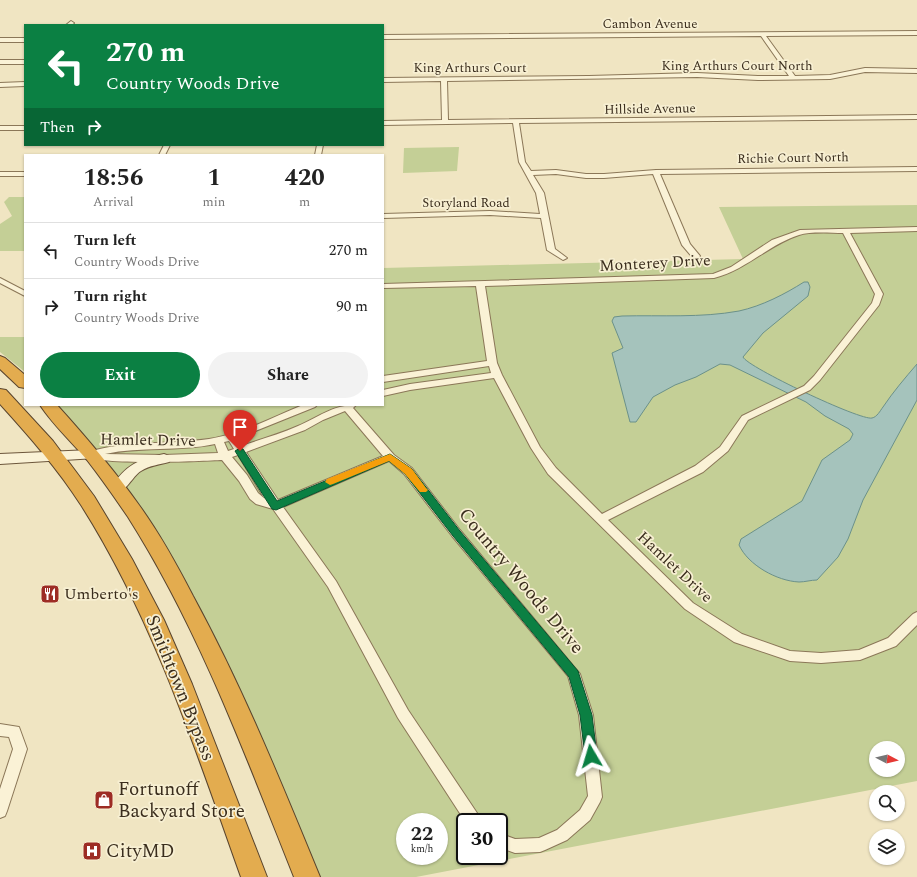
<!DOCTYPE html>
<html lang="en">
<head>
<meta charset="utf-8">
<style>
  :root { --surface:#fff; --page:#f2f2f2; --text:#222; --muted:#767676; --line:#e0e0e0; --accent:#0b8043 }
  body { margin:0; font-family:Spectral,serif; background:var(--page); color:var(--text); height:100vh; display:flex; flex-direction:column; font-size:15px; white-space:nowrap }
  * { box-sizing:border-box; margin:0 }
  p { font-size:13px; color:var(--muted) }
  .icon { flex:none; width:22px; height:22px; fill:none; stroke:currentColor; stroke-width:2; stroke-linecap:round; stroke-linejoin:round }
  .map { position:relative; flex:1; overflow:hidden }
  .sheet { position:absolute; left:24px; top:154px; width:360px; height:252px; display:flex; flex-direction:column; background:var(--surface); border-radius:0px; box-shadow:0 1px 3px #0004 }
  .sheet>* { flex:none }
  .banner { position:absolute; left:24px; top:24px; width:360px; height:122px; border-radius:0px; box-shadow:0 1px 3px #0004; background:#0b8043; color:#fff; overflow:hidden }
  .needle { width:26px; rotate:97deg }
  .tools { position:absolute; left:869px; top:741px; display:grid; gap:8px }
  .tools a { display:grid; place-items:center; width:36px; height:36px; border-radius:50%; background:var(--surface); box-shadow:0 1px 3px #0004; font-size:20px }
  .speed { position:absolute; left:396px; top:813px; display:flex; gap:8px; font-size:20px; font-weight:700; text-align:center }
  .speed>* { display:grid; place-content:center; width:52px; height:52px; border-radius:50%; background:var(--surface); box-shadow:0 1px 3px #0004; line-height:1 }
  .speed small { font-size:10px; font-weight:400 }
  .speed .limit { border:2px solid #111; border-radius:6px; background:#fff; color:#111 }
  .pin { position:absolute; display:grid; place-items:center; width:34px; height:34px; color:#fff; margin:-41px -17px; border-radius:50% 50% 50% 0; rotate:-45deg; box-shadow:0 0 4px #0007 }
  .pin .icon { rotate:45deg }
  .me { position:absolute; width:44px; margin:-22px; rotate:353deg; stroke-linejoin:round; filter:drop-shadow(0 0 3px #0008) }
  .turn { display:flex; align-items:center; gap:14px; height:84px; padding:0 16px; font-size:18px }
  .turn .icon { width:52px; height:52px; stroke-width:2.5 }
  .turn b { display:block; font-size:28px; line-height:34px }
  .then { display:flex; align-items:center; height:38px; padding:0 16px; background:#0003; gap:8px; font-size:15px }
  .eta { display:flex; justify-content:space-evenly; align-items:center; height:68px; text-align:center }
  .eta b { font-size:24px; font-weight:700; line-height:28px }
  .button { display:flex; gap:8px; margin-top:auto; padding:8px 16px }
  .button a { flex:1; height:46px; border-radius:24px; background:var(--accent); color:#fff; font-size:16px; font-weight:700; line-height:46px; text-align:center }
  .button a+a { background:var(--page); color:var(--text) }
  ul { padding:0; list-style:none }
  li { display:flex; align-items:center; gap:12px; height:56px; padding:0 16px; border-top:1px solid var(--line) }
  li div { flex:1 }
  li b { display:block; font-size:15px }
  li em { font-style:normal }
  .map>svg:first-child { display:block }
</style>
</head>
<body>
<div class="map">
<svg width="917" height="877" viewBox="0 0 917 877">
  <rect width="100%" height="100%" fill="#f0e5c2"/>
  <path fill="#c4cf96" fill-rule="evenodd" d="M459 147 457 171 403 173 404 148Z
    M9 197H25V251H0V224L12 216 4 202Z
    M917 205V781L416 877H313L149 529 49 405H383V268L743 259 719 207ZM876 748H898V770H876ZM405 822H439V856H405ZM465 822H499V856H465Z
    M0 337H25V372L0 352Z"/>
  <path fill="#a5c3bc" stroke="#6b918a" d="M804 282H808L810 287 808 296 763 333 743 357C747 367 861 421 872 418 877 417 880 411 883 407 893 392 905 378 917 364V400L863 500 848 539 838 557 817 580C811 580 805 582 799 582 777 581 748 565 739 545L741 539 802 501 822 460 850 440 853 434 849 429 825 416 806 402 730 365 720 364 696 377 675 385 653 397 636 422H630L612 353 623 348 612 321 614 317 622 316C661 315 701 318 739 311 762 306 785 294 804 282Z"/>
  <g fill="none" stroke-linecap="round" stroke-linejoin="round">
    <g stroke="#8b7758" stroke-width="2">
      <path id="street" d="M71 21 74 23 72 25H66Z
        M917 31V35L766 36 795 76 830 75 865 68 917 69V73L865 72 830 79 758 80 697 77 447 81 448 120 917 115V119L519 123 525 162 531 171 556 170 586 174H604L656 170 917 167V171L660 174 690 244 700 256 699 258H693L682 245 653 174 604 178H586L556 174 533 175 544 193 555 249 567 258 563 260 547 250 541 218 490 215 383 218V214L490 211 540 214 536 193 519 162 513 123 383 125V121L442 120 441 81 383 82V78L589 76 697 73 758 76H789L761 36 383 39V35Z
        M0 38H25V42H0Z
        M0 60H25V64H0Z
        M25 82V86L0 87V83Z
        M0 126H25V130H0Z
        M164 145H170L165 155H159Z
        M317 145H323L321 155H315Z
        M0 172H25V176H0Z
        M917 227V231L850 233 883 294 879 305 820 380 810 390 748 420 728 451 703 472 608 520 693 603 742 634 790 651 821 653 859 650 888 638 913 614 917 612V625L896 646 860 660 821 663 790 661 734 642 685 609 548 474 531 448 494 378 410 390 383 396V390L410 384 491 373 489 366 383 382V376L487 361 476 286 383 288V284L713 274 731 267 772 240 800 230ZM843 233 875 294 872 303 814 376 804 386 742 416 720 447 695 466 602 514 556 468 540 447 502 375 497 363 485 286 714 278C746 270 768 245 799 235 811 231 831 233 843 233Z
        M0 278 25 291V296L0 283Z
        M303 405H317L315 407 238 438 242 446C261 439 280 434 298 426 319 417 332 405 356 405L353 408 394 455 412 468 460 530 580 674 593 715 602 797 600 802 590 820 567 840 545 850 540 852 515 853 499 847V833L515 839 539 838 557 830 580 810 588 796 579 715 568 676 452 536 404 474 389 461 283 507 336 581 408 710 483 822H467L461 815 398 718 328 587 273 509 256 504 250 499 239 481 222 460C204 461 93 466 86 455L88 452C129 440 168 445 209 439 242 434 273 417 303 405ZM345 411 383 456 278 500 246 452 305 430 323 420ZM229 441 234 449 228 451 224 442ZM215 444 218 453 164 455 105 454C141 446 179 452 215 444ZM238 455 263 496 265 499 258 493 247 475 232 457Z
        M0 724 19 727 27 749 7 811 5 816 0 818V789L13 749 9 737 0 736Z"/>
    </g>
    <g stroke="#6d573c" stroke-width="2">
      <path id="secondary" d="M91 450 96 452 98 455 96 458 0 464V454Z
        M164 454 169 456 171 459 169 462C159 465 150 465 141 471 131 477 126 495 113 491L111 488C125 465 139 459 164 454Z"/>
    </g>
    <g stroke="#59442d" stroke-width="2">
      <path id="highway" d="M0 356 5 358 25 375V388L19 387 0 369Z
        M0 389 6 390 53 441 94 496 132 559 164 620 192 684 267 877H241C196 751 154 620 81 505 58 469 29 436 0 404Z
        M40 405H57C86 437 114 470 139 505 160 534 177 565 193 596 242 686 281 782 320 877H294C245 754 199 629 128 517 115 498 101 478 87 460 72 442 53 425 40 405Z"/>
    </g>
    <use href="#street" fill="#faf2d6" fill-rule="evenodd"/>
    <use href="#secondary" fill="#faf2d6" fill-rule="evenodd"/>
    <use href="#highway" fill="#e3ac4f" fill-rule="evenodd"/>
  </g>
  <path fill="#0b8043" stroke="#07532c" d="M240 448 243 449 277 501 390 454 412 469 460 531 578 671 592 715 597 756 595 760 591 761 587 760 585 756 580 715 569 677 453 536 405 474 389 461 276 510 272 509 235 451Z"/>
  <path fill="#f59e0b" d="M390 454 412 469 426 488 428 490 426 492H420L405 474 389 461 333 484 330 485 325 482 327 479Z"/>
  <defs>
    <g id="restaurant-square" transform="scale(1)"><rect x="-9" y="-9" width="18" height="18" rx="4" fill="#9d2c25" stroke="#f7efd2"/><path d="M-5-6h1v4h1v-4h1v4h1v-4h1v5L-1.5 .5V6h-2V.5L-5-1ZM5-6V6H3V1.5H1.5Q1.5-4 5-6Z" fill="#fff"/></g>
    <g id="shop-square" transform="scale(1)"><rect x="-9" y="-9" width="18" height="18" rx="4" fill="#9d2c25" stroke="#f7efd2"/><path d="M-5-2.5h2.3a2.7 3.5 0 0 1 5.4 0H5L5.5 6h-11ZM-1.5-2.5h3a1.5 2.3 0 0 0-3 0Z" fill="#fff"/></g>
    <g id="hospital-square" transform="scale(1)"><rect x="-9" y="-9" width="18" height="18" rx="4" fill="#9d2c25" stroke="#f7efd2"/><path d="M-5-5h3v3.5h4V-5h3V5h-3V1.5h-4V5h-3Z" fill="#fff"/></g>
  </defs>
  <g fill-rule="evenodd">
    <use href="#restaurant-square" x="50" y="594"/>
    <use href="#shop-square" x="104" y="800"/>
    <use href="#hospital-square" x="92" y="851"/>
  </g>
  <g text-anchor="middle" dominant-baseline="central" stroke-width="3.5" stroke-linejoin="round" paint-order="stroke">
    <g font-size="13" fill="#3a2d1d" stroke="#f7efd2">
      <text x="650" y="24">Cambon Avenue</text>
      <text x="737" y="66">King Arthurs Court North</text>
      <text x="470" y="68">King Arthurs Court</text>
      <text transform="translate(650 109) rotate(-1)">Hillside Avenue</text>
      <text transform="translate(793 158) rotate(-1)">Richie Court North</text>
      <text x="466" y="203">Storyland Road</text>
    </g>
    <g font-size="16" fill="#3a2d1d" stroke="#f7efd2">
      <text transform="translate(655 263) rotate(-3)">Monterey Drive</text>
      <text transform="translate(148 440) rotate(1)">Hamlet Drive</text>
      <text transform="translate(675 567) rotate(43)">Hamlet Drive</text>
    </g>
    <g font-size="16" fill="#3a2d1d" stroke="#f7efd2" text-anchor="start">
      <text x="64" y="594">Umberto's</text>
    </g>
    <g font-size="19" fill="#3a2d1d" stroke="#f7efd2">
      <text transform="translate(521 581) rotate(50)">Country Woods Drive</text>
      <text transform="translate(180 688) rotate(68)">Smithtown Bypass</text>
    </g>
    <g font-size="19" fill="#3a2d1d" stroke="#f7efd2" text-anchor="start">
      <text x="118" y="789">Fortunoff<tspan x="118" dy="22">Backyard Store</tspan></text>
      <text x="106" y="851">CityMD</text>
    </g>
  </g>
</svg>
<div class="tools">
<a><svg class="needle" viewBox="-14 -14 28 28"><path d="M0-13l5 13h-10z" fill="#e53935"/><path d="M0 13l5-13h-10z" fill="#767676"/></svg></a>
<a><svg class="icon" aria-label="search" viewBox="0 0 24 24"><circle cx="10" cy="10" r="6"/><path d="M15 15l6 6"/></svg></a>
<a><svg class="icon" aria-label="layers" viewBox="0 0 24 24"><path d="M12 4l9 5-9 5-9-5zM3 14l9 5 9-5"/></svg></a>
</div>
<div class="speed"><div>22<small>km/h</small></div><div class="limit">30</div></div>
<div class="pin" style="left:240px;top:451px;background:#d93025"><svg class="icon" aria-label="arrive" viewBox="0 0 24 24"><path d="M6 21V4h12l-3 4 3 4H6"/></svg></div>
<svg class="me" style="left:591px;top:756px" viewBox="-20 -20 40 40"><path d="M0-17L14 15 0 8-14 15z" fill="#0b8043" stroke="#fff" stroke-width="4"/></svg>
<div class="banner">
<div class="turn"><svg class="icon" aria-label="left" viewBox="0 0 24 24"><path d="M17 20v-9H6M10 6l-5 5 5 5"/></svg><div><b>270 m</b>Country Woods Drive</div></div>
<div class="then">Then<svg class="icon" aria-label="right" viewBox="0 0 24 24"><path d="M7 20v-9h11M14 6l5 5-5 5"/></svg></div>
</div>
<section class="sheet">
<div class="eta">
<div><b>18:56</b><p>Arrival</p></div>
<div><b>1</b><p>min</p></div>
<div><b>420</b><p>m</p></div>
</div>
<ul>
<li><svg class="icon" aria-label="left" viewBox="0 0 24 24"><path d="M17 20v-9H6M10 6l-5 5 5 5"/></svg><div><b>Turn left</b><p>Country Woods Drive</p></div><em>270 m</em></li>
<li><svg class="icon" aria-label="right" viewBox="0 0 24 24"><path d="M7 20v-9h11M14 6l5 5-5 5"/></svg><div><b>Turn right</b><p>Country Woods Drive</p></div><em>90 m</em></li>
</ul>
<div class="button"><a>Exit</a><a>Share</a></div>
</section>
</div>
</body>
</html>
